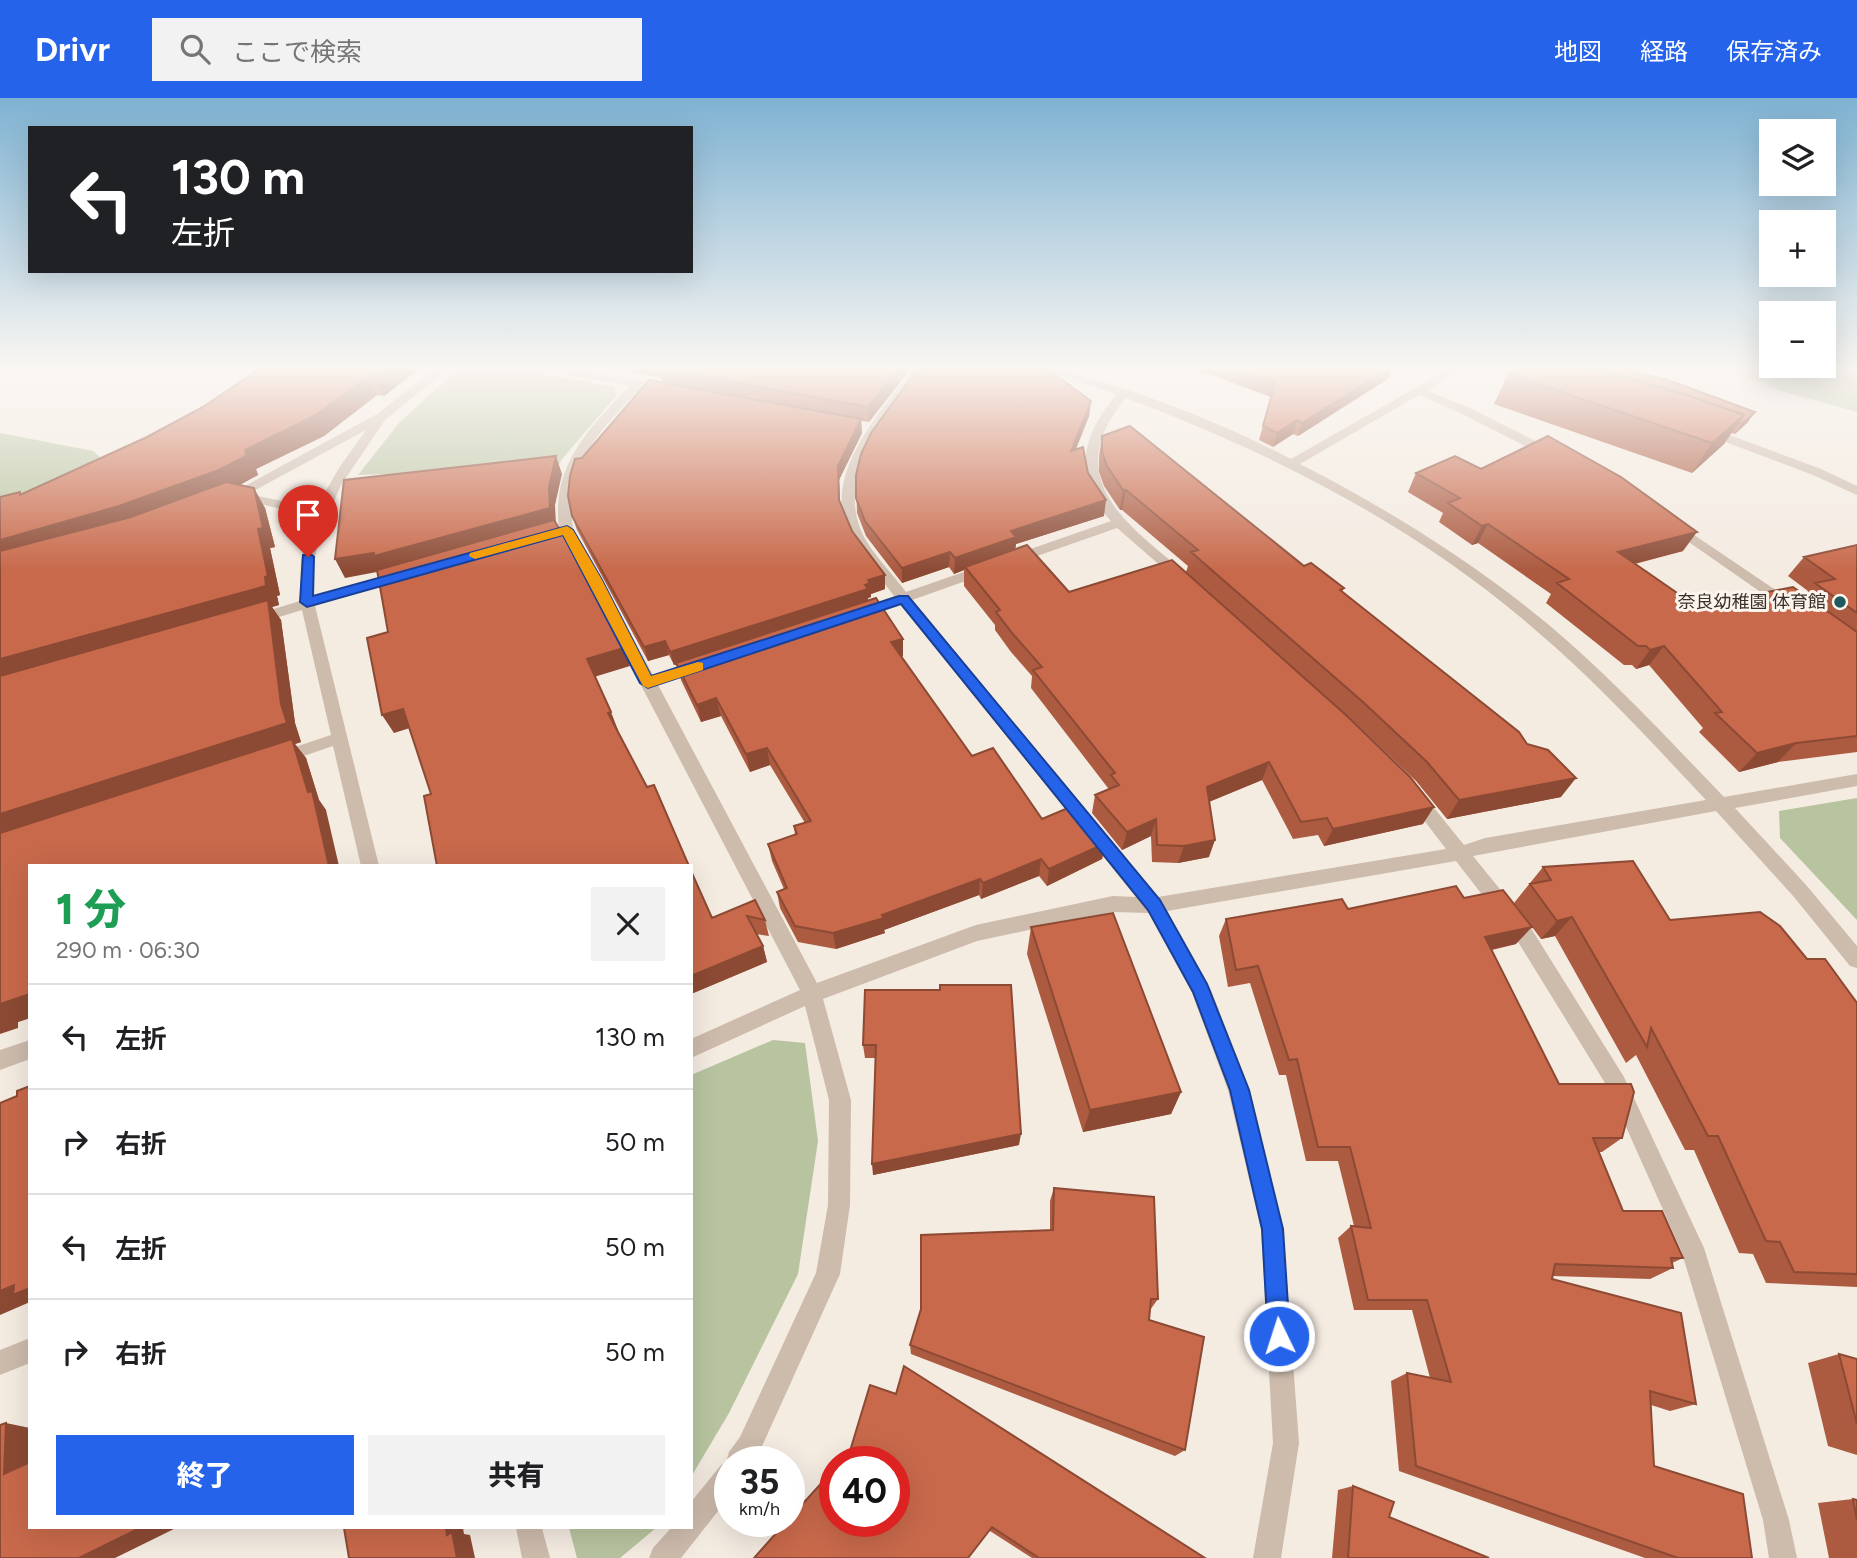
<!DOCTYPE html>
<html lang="ja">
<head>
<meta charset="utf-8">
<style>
  :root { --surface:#fff; --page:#f2f2f2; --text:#202124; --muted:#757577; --line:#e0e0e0; --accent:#2563eb }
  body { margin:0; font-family:Figtree,"Noto Sans JP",sans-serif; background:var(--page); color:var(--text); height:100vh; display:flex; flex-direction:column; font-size:26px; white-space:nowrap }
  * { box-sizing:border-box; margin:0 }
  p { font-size:23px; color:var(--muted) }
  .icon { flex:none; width:38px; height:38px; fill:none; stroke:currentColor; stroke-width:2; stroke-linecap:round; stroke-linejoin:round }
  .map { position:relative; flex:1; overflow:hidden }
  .drawer { position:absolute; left:28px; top:766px; width:665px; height:665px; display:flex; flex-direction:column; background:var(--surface); border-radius:0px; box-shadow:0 7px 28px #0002 }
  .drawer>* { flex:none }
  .hud { position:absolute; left:28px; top:28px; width:665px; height:147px; border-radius:0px; box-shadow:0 7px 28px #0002; background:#202124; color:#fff; overflow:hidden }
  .fabs { position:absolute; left:1759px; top:21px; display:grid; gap:14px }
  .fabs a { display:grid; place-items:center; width:77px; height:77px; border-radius:0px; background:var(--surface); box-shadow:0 7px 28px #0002; font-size:35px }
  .speed { position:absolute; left:714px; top:1348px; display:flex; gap:14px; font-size:35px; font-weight:700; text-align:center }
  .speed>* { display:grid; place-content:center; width:91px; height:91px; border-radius:50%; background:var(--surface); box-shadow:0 7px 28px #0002; line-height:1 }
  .speed small { font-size:18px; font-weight:400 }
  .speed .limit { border:10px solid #d22; background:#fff; color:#111 }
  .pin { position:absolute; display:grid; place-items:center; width:60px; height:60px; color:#fff; margin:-72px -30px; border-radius:50% 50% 50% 0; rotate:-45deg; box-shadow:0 0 7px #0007 }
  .pin .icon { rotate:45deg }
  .me { position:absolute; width:77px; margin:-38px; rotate:356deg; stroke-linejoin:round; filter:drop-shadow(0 0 5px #0008) }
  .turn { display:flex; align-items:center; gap:24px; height:147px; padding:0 28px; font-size:32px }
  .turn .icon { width:91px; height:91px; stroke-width:2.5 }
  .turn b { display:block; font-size:49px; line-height:60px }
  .round { display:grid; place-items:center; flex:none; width:74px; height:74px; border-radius:0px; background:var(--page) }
  .head { display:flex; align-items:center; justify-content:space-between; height:119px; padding:0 28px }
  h1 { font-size:42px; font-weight:800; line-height:52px; color:#1e9e55 }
  .cta { display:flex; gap:14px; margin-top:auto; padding:14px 28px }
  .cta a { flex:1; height:80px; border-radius:0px; background:var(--accent); color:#fff; font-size:28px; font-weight:800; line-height:80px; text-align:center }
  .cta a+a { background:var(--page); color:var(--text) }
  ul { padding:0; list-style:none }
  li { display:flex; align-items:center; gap:21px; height:105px; padding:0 28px; border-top:2px solid var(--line) }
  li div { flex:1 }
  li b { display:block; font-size:26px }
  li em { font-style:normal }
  header { display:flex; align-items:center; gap:42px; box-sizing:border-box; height:98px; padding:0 35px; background:var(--accent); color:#fff }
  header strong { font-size:33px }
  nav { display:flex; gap:38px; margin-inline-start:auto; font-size:24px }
  .search { width:490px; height:63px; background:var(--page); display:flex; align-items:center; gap:18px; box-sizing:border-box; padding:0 24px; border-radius:0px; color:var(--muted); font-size:26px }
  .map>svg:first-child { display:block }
</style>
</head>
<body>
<header>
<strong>Drivr</strong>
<div class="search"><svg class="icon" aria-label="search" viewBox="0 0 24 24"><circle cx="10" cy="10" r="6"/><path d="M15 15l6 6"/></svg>ここで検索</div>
<nav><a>地図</a><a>経路</a><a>保存済み</a></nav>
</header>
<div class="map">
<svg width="1857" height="1460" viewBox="0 0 1857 1460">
  <rect width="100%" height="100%" fill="#f4ebe1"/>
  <path fill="#b8c4a0" d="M460 269H506L615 289 616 298 562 361 557 370 358 377 399 325Z
    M1725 269H1857V314L1781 293Z
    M0 335 93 353 109 367 0 456Z
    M1857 700V822L1780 740 1779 713Z
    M773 942 805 945 818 1043 798 1176 729 1315 691 1379V977Z
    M569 1430H656L620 1460H577Z"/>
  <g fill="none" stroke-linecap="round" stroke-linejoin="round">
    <path fill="#cdbbac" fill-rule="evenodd" d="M437 269H450L385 322 341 387 318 441 314 466V499L400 474 407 478 405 481 315 508 379 768H361L333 648 280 666 272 660 274 656 331 637 302 512 256 526 249 521 251 518 300 503 301 461 313 418 237 401 230 404 223 400 377 316ZM366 332 339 370 316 410 248 396Z
      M535 269C556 268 638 278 653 288L647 291 641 290C600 332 564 367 573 430L653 577 701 562 709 567 706 571 658 587 817 885 976 827 1113 798 1136 799 900 506 860 520 853 515 855 512 894 498C880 479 864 461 852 441 816 381 881 313 915 269H927C892 317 833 373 863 437 873 457 893 476 906 494L981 468H991V474L912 502 1158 799 1446 751 1407 700 1410 695H1422L1464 747 1485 740 1706 702C1652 645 1600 587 1540 536 1420 430 1275 356 1126 300 1059 380 1126 426 1187 476V482H1177L1117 430 1017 465H1007V459L1111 423C1071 380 1081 338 1117 296L1038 271 1037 269C1059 269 1079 277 1100 283 1164 303 1230 329 1291 361L1452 269H1465L1427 293 1470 310 1555 353V359H1547L1462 316 1419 297 1300 366C1388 411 1473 464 1549 527 1612 580 1667 640 1724 699L1857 676V688L1735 710 1807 788 1857 848V870L1850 868 1794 799 1716 713 1473 758 1529 827 1624 979 1704 1150 1789 1422 1797 1460H1769L1763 1422 1681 1152 1610 993 1515 839 1456 763 1167 813 1211 892 1250 992 1283 1131 1299 1345 1281 1460H1253L1273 1345 1261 1131 1228 992 1192 895 1149 815 1113 814 977 843 823 901 851 1002 850 1107 840 1176 758 1357 754 1363H730V1398L681 1460H649L653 1450 671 1430H691V1404L721 1367 726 1365 729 1354 740 1339 816 1175 828 1107 829 1002 805 908 691 960V941L800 892 559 430C551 367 589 330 630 288L541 272Z
      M1480 269H1499L1540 280 1534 283Z
      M1708 329 1821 371 1857 388V397L1813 377 1704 336V330Z
      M1675 424 1792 503 1794 506 1792 509H1782L1670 431V425Z
      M30 942V961L0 972V952Z
      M30 1240V1265L0 1277V1252Z
      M516 1430H542L550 1460H522Z"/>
  </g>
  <path fill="#ac5a40" d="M262 269H421L384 298 377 297 324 338 256 371 258 377 239 387 265 410 275 449 270 450 280 497 277 498 279 507 272 509 281 522 295 625 301 644 295 646 306 660 319 702 326 712 30 768V920L18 924V930L22 396 147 339 203 309Z
    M607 269H912L869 324 861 323 862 335 839 382 840 404 852 433 885 491 871 496V499L868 500V502L903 541V558L901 559 972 658 1042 721 1106 745 1102 761 1047 788 1039 778 981 801 979 797 884 832 885 835 836 851 798 844 780 810 777 794 784 791 772 763 768 746 795 737 794 728 805 725 770 667 750 674 721 618 701 624 681 582 677 567H674L669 557 648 563 577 432 572 418 582 360 662 285 661 280Z
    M1190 269H1393L1389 280 1298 338 1293 336 1273 349 1259 342 1271 299Z
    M1508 276 1748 324 1735 336 1731 335 1724 346 1692 375 1494 306Z
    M1091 303 1089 318 1076 351 1088 375 1104 418 1016 446 1015 451 1069 494 1186 474 1188 468 1122 412H1120L1104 388 1099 374V358L1102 338 1304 468 1344 490 1342 494 1561 699 1447 721 1416 683 1354 624 1423 726 1324 748 1318 737 1293 741 1262 682 1209 704V759L1178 765 1152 764 1151 738 1122 752 1092 715 1095 697 1108 691V690L1031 590 1032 578 1011 554 995 532V527L964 488V472L954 476 949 469 902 485 866 438 857 415 856 377Z
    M1481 371 1683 453 1635 466 1696 508 1805 497 1808 493 1788 478 1804 459 1857 447V654L1778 664 1739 674 1699 634 1703 630 1649 567 1636 571 1632 567H1624L1546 505 1551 496 1478 445 1472 447 1439 424 1443 415 1408 394 1416 375Z
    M1543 769 1670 822 1807 861 1857 905V1189L1766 1185 1753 1156 1739 1155 1694 1052H1685L1636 957 1626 965 1555 838 1541 841 1514 805Z
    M1464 800 1516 846 1492 852 1559 986 1622 1040 1602 1054H1599L1623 1113 1683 1160 1672 1165 1673 1170 1650 1181 1553 1178 1552 1181 1696 1306 1670 1313 1651 1307 1654 1368 1752 1460H1645L1399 1373 1391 1283 1407 1275 1430 1280 1412 1212H1354L1338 1140 1351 1128H1354L1338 1063H1306L1286 977H1279L1250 885 1228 889 1219 838 1226 821Z
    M755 802 765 822 769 838 756 836 763 848 767 864 691 896 712 820Z
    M1031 829 1181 994 1171 1016 1083 1034 1027 856Z
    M865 892 1019 1047 873 1077 875 960H865L863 947Z
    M1054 1090 1158 1201 1150 1212 1149 1222 1185 1352 1175 1358 911 1256 910 1247 1050 1132V1103Z
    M1839 1256 1857 1261V1357L1828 1348 1808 1265Z
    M850 1353 1205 1460H1032L990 1433Z
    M1353 1388 1389 1419 1489 1460H1332L1338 1392Z
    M1853 1401 1857 1402V1460H1829L1818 1405Z"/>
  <path fill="#8c4a34" d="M389 269H421L384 298 375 279Z
    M900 269H912L869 324 868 309Z
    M1390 269H1393L1389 280 1298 338 1302 325Z
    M369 278 377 297 324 338 256 371 258 377 231 392 0 466V442L245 352Z
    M1091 303 1089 318 1069 368 1071 353Z
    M1755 314 1748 324 1735 336 1742 326Z
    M1744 317 1724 346 1692 375 1712 345Z
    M861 321 862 335 839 382 840 416 838 368Z
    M1297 322 1293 336 1273 349 1277 335Z
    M556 358 562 376 555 407 556 428 382 473 345 480 335 461 549 389Z
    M254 390 265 410 275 449 270 450 280 497 277 498 279 507 272 509 281 522 295 625 301 644 295 646 306 660 319 702 326 712 339 768 0 741V561L258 431Z
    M1123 392H1126L1122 412H1120Z
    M1106 402 1104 418 1016 446 1015 454 965 469 964 472 954 476 955 460 1011 433Z
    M1488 426 1478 445 1472 447 1482 428Z
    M1697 434 1683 453 1605 473 1618 454Z
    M950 454 949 469 902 485V470Z
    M885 477V491L871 496V499L868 500 869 505 674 567 670 554 865 487 868 482Z
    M903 541V558L892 562 891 544Z
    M665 543 669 557 648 563 644 549Z
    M1664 548 1649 567 1636 571 1650 552Z
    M624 550 630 568 594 579 587 561Z
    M716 600 721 618 701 624 697 607Z
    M403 611 413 629 394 635 382 617Z
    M611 614 618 632 614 633 608 615Z
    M1796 645 1778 664 1739 674 1757 655Z
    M767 650 770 667 750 674 746 656Z
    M1269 664 1262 682 1201 707 1207 689Z
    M1576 680 1561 699 1447 721 1459 702Z
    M1434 709 1423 726 1324 748 1333 731Z
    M1156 721 1151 738 1122 752 1127 734Z
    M1215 742 1209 759 1178 765 1184 748Z
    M1106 745 1102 761 1047 788 1049 771Z
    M1041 761 1039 778 981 801 983 785Z
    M980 781 979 797 884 832 885 835 836 851 833 835Z
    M1572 819 1555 838 1541 841 1557 823Z
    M1532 829 1516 846 1471 856 1485 839Z
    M763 848 767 864 691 896V878Z
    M30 896V920L18 924V930L0 936V906Z
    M1181 994 1171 1016 1083 1034 1090 1012Z
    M1021 1036 1019 1047 873 1077 872 1066Z
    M14 1187 30 1190V1204L0 1217V1193Z
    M6 1325 30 1330V1380L4 1376Z
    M140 1430H176L115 1460H79Z
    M446 1430H463L464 1436 470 1437 475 1460H457L447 1437Z"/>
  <path fill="#c8694b" stroke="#8c4a34" stroke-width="2" d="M262 269H389L375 279 369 278 314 318 245 352 246 358 219 372 119 408 0 442V399L20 394V397L147 339 203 309Z
    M660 269H900L868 309 659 270Z
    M919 269H1045L1091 303 1071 353 1083 349 1088 375 1106 402 1011 433 1016 439 955 460 950 454 902 470 865 423 856 400V377L861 356 871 335Z
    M1230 269H1390L1302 325 1297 322 1277 335 1263 328 1275 285Z
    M1517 269H1585L1687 297 1744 317 1712 345 1508 276Z
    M1585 269H1614L1668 282 1755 314 1742 326 1738 325 1744 317 1687 297Z
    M649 282 861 321 838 368 839 402 852 433 885 477 868 482 870 485 865 487 868 491 670 554 665 543 644 549 572 418 568 398 570 378 575 361 582 360Z
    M1130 328 1304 468 1311 465 1344 490 1340 492 1519 634 1527 646 1548 652 1576 680 1459 702 1427 664 1363 604 1191 454 1198 452 1126 392H1123L1107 368 1102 354V338Z
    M1548 338 1621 379 1697 434 1618 454 1696 508 1793 489 1857 534V638L1796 645 1757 655 1715 615 1722 614 1664 548 1650 552 1646 548H1638L1557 485 1569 481 1488 426 1482 428 1448 405 1460 400 1416 375 1455 358 1481 371Z
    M556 358 549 389 550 410 374 458V455L335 461 344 382Z
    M226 384 254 390 263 430 258 431 268 478 265 479 266 488 0 561V453L131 419Z
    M554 422 580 465 624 550 587 561 611 614 608 615 647 689 654 687 689 768H437L424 698 431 696 403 611 382 617 367 540 388 534 377 472Z
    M1027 447 1069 494 1172 462 1347 618 1410 679 1434 709 1333 731 1327 720 1301 724 1269 664 1207 689 1215 742 1184 748 1157 747 1156 721 1127 734 1095 697 1119 687 1111 677 1115 675 1033 572 1042 569 1012 535 996 514 1000 512 965 469Z
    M1857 447V515L1815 485 1835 481 1804 459Z
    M876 500 903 541 891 544 972 658 993 650 1042 721 1075 707 1106 745 1049 771 1041 761 983 785 980 781 882 817 884 820 833 835 795 828 777 794 787 790 768 746 797 736 794 728 811 723 767 650 746 656 716 600 697 607 676 565Z
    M268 502 281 606 287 625 0 716V578Z
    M292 641 308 694 312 693 329 768H30V896L0 906V735Z
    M1633 763 1670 822 1760 814 1780 828 1807 861H1825L1857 905V1176L1794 1174 1780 1144 1766 1143 1718 1038H1708L1651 930 1647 949 1572 819 1557 823 1530 786 1551 782 1543 769Z
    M691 773 712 820 755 802 765 822 747 818 763 848 691 878Z
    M1456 788 1464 800 1503 792 1532 829 1485 839 1559 986H1631L1634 994 1622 1040H1593L1623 1113H1662L1683 1160H1671L1673 1170 1555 1166 1552 1181 1681 1215 1696 1306 1650 1293 1654 1368 1743 1396 1752 1460H1678L1416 1368 1407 1275 1451 1284 1427 1202H1368L1351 1128 1371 1130 1350 1049H1318L1297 961 1289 962 1258 868 1236 872 1226 821 1342 801 1348 811Z
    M1113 815 1181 994 1090 1012 1031 829Z
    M940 887H1011L1021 1036 872 1066 876 947H863L865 892H940Z
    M30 988V1190L13 1197 14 1187 0 1193V1005L17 998V993Z
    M1054 1090 1154 1099 1158 1201H1151L1149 1222 1204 1239 1185 1352 910 1247 921 1211V1137L1053 1132Z
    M1839 1256 1857 1261V1326Z
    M904 1268 1205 1460H1039L992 1429 968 1460H754L787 1423H789V1421L835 1370V1423H894V1363H841L850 1353 870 1287 896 1296Z
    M6 1325 4 1376 30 1364V1430H140L79 1460H0V1327Z
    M1353 1388 1394 1404 1389 1419 1489 1460H1348Z
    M1853 1401 1857 1402V1422Z
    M344 1430H446L447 1437 452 1434 457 1460H349Z"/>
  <linearGradient id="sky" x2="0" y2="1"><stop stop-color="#7eb2d2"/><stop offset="0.57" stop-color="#faf6f2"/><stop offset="1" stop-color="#faf6f2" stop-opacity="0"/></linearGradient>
  <rect width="1857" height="473" fill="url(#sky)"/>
  <path fill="#2563eb" stroke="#184099" stroke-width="2" d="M567 428 573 432 602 482 651 578 899 498H908L1160 802 1207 886 1249 992 1283 1131 1290 1238 1287 1246 1279 1249 1271 1246 1268 1238 1262 1131 1230 992 1193 894 1148 812 901 506 648 590 640 585 563 437 307 509 300 504 303 457H312L314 459 313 498Z"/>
  <path fill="#f59e0b" d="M567 428 573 432 602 482 651 578 698 564 703 565V572L648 590 643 588 563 437 475 461 469 458 470 455Z"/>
  <circle fill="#1f5a5e" stroke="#fbf5ee" stroke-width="2.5" cx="1840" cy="504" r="7"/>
  <g text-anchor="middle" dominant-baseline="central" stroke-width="6" stroke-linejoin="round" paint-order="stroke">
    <g font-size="18" fill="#3b302b" stroke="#fbf5ee" text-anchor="end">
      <text x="1826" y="504">奈良幼稚園 体育館</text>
    </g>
  </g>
</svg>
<div class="fabs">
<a><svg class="icon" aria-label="layers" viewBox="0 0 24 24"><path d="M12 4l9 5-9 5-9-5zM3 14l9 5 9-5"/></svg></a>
<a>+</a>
<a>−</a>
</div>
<div class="speed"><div>35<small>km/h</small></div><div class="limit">40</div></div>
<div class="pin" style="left:308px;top:459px;background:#d93025"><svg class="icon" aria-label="arrive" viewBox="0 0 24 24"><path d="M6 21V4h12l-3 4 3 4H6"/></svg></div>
<svg class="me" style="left:1279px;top:1238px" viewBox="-20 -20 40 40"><circle r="17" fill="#2563eb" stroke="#fff" stroke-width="3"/><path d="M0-11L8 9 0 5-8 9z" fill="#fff"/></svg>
<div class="hud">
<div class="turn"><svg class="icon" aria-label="left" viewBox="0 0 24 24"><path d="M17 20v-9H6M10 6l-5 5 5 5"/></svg><div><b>130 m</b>左折</div></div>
</div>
<section class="drawer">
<div class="head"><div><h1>1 分</h1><p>290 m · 06:30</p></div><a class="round"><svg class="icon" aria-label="close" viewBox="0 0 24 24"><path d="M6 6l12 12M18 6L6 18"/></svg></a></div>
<ul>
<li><svg class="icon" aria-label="left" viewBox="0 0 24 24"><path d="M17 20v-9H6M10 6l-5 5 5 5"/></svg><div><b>左折</b></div><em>130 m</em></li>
<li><svg class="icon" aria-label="right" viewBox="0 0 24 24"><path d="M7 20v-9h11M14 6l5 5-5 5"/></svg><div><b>右折</b></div><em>50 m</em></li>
<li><svg class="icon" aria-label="left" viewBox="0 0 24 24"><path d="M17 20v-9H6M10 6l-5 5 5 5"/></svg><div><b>左折</b></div><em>50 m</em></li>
<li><svg class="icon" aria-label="right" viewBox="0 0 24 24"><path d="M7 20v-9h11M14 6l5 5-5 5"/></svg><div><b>右折</b></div><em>50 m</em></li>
</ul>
<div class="cta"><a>終了</a><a>共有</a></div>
</section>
</div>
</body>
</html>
